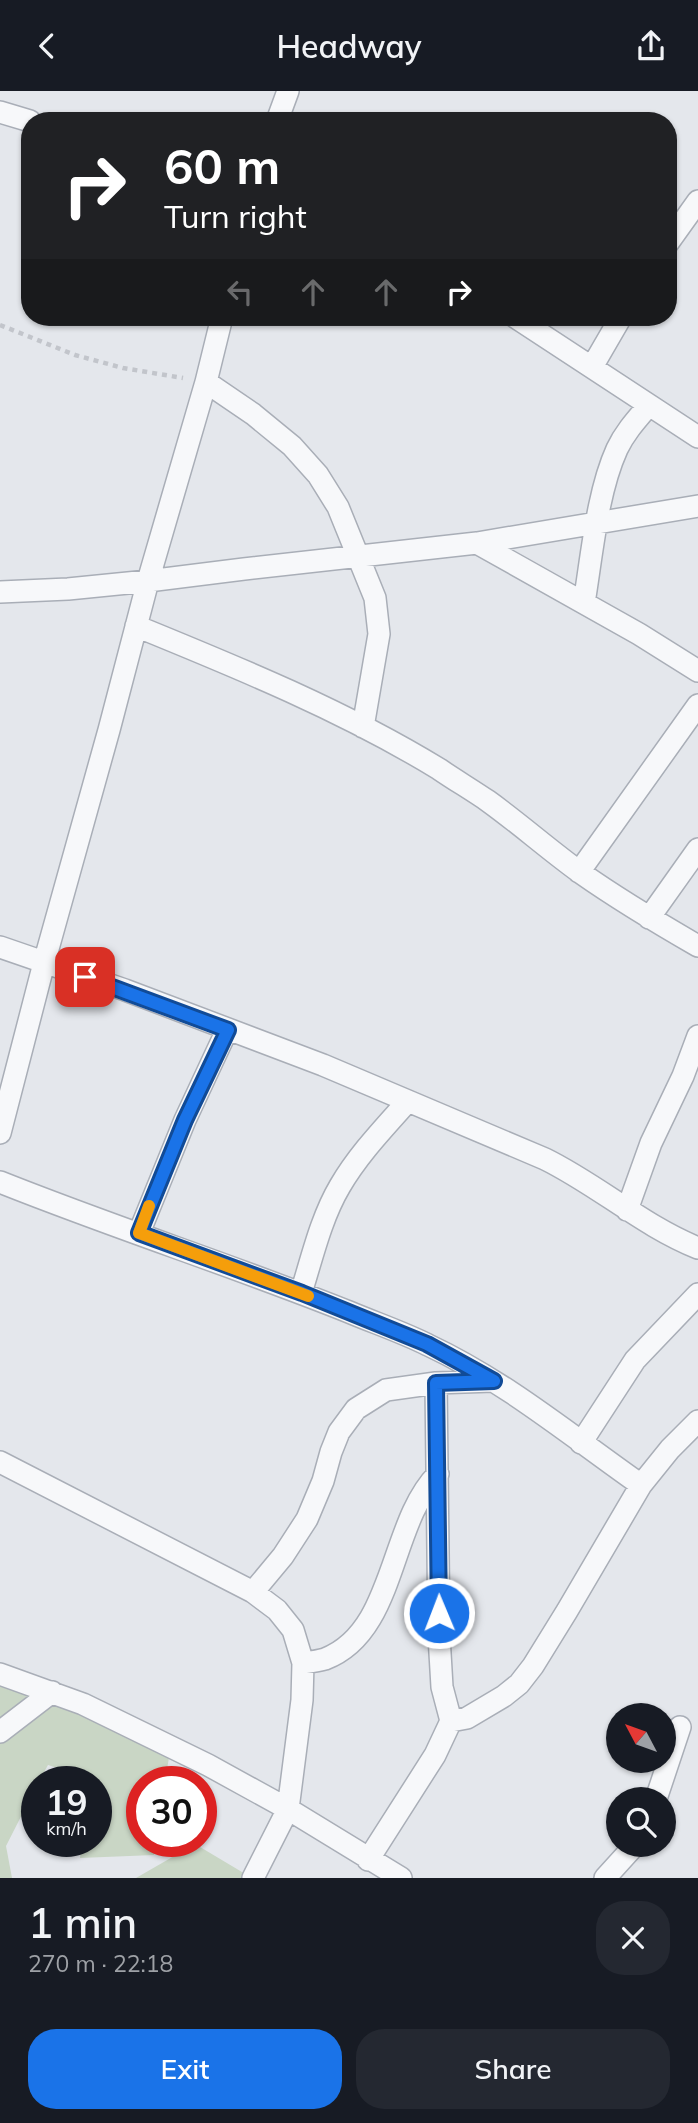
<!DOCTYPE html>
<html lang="en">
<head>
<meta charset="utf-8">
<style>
  :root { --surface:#171b24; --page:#242831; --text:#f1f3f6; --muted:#9ea1a6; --accent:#1a73e8 }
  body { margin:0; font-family:Mulish,sans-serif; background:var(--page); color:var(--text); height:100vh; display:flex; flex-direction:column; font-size:26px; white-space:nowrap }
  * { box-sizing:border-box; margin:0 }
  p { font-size:23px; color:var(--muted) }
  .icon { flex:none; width:38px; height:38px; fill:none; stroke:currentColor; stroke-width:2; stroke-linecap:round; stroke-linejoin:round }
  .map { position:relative; height:1787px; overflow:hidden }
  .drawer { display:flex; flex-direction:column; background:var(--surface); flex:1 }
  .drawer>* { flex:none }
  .top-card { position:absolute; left:21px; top:21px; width:656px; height:214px; border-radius:28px; box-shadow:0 2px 5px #0004; background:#202124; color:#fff; overflow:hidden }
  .needle { width:46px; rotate:311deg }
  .tools { position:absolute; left:606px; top:1612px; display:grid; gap:14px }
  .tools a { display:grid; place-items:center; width:70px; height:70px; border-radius:50%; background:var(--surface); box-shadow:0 2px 5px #0004; font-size:35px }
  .speed { position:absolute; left:21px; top:1675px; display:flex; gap:14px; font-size:35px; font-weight:700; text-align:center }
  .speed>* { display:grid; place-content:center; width:91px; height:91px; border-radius:50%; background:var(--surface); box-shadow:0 2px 5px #0004; line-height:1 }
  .speed small { font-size:18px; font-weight:400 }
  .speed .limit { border:10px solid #d22; background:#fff; color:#111 }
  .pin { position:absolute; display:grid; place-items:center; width:60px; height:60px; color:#fff; margin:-30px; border-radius:14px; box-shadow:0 4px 10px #0006 }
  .me { position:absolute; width:77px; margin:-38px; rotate:359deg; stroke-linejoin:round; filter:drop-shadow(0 0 5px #0008) }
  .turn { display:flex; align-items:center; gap:24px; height:147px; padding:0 28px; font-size:32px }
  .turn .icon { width:91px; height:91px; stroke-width:2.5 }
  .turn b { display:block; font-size:49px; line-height:60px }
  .lanes { display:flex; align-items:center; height:66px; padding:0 28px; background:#0003; justify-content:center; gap:35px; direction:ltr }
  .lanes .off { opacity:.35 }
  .round { display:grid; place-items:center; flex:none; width:74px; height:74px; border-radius:28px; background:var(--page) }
  .head { display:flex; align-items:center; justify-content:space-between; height:119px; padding:0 28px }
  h1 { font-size:42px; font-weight:600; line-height:52px }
  .primary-button { display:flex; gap:14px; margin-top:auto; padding:14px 28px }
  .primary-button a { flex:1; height:80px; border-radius:28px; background:var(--accent); color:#fff; font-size:28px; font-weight:600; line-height:80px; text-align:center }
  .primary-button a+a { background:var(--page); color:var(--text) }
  header { display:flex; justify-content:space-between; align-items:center; height:91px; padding:0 28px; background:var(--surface); font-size:32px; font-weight:600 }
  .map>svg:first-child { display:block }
</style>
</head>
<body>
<header><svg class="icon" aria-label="back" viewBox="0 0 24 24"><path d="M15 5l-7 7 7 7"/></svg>Headway<svg class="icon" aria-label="share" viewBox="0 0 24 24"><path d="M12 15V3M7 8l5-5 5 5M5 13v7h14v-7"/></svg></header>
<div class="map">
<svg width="698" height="1787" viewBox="0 0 698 1787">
  <rect width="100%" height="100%" fill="#e4e7ec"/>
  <path fill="#c9d6c5" d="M0 1587 172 1649 165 1690H142V1750H156L154 1764 80 1767 82 1750H96V1690H88V1687L48 1674 39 1690H37V1694L6 1755 12 1787H0Z
    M195 1753 247 1784 245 1787H136Z"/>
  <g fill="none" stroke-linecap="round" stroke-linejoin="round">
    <g stroke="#a9aeb7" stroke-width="24">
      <path id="street" d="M0 21 30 30
        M277 30 288 0
        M668 152 698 110
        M515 226 698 346
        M592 276 621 226
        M206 291 253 323 292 355 318 384 338 416 375 507 379 543 363 636
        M477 452 639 543 698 580
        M0 501 68 498 148 490 244 478 477 452 698 415
        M584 512C592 464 597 402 617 358 625 341 637 328 649 314
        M136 535C239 577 344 620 439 678 455 689 472 699 488 710 520 733 549 759 581 782 618 808 658 832 698 855
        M579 781 698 614
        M649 827 698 758
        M0 856 125 899 323 974 545 1068C598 1094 643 1135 698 1157
        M0 1042 44 872 109 639 148 490 206 291 222 226
        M0 1091C115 1137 234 1175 349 1221 375 1232 402 1241 428 1254 505 1290 571 1345 641 1394
        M627 1119 651 1052 683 985 698 945
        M139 1142 185 1029 227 939
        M301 1202C312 1167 321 1127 340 1095 358 1064 383 1038 407 1011
        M436 1292 439 1545 442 1596 451 1630
        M581 1352 635 1269 698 1203
        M0 1371 253 1501 277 1519 293 1539 303 1572 302 1609 288 1718 253 1787
        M253 1501 283 1465 307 1428 323 1390 331 1361 339 1341 356 1318 386 1299 436 1292 493 1290
        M303 1572C310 1571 318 1570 325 1568 396 1541 389 1432 438 1383
        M0 1583 83 1613 208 1674 288 1718 401 1787
        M0 1641 52 1601
        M656 1708 680 1636
        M368 1769 435 1664 451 1630 467 1627 504 1605 519 1593 533 1575 567 1520 641 1394 670 1358 698 1330
        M605 1787 635 1754"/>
    </g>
    <path stroke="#c2c5cb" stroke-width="4.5" stroke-dasharray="5 5" stroke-linecap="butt" d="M0 234 75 264 123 277 183 287"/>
    <use href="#street" stroke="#f7f8fa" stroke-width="21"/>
  </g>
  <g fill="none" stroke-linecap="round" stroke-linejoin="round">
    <g stroke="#114b97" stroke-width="18">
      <path id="route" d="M85 886 228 939 185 1029 139 1142 302 1202 427 1253 494 1290 436 1292 439 1522"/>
    </g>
    <use href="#route" stroke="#1a73e8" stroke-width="12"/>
    <path stroke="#f59e0b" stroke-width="12" d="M149 1115 139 1142 308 1205"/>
  </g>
</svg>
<div class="tools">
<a><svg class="needle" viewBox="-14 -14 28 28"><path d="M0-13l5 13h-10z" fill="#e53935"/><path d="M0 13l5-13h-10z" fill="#9ea1a6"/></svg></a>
<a><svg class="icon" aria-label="search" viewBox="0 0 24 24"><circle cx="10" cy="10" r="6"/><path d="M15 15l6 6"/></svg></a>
</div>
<div class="speed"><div>19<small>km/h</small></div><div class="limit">30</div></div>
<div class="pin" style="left:85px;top:886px;background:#d93025"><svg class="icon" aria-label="arrive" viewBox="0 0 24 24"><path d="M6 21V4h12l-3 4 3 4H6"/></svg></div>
<svg class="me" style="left:439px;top:1522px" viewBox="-20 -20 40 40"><circle r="17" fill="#1a73e8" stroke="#fff" stroke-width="3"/><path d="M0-11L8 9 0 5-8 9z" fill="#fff"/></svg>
<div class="top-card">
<div class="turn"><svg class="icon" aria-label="right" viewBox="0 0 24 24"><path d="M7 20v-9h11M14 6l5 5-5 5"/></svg><div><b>60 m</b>Turn right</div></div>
<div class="lanes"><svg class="icon off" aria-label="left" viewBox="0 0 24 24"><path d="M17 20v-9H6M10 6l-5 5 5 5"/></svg><svg class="icon off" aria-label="ahead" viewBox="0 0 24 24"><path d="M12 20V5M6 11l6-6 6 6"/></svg><svg class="icon off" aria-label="ahead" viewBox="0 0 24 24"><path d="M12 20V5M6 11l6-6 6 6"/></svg><svg class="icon" aria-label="right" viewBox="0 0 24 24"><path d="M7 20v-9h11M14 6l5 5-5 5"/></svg></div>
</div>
</div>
<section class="drawer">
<div class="head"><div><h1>1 min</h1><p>270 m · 22:18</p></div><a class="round"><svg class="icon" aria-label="close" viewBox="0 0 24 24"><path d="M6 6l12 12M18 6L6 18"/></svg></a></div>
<div class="primary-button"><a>Exit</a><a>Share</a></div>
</section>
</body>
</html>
